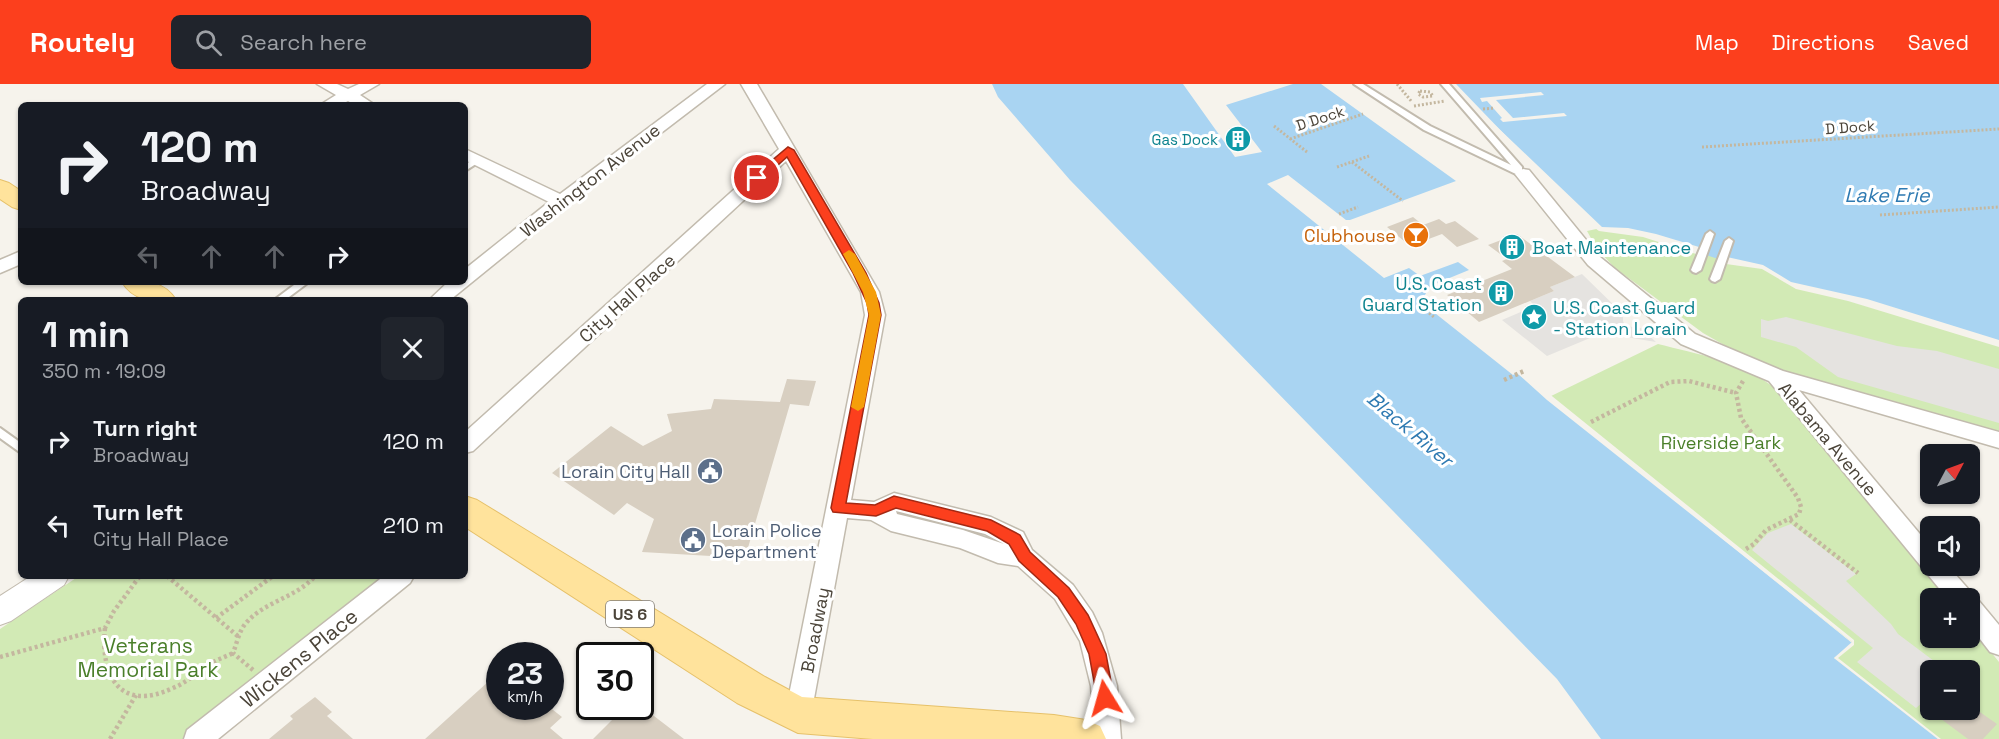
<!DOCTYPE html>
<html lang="en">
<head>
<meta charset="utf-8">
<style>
  :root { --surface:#171b24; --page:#20242c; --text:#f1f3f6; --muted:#9ea1a6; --accent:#fc3f1d }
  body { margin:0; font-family:"Space Grotesk",sans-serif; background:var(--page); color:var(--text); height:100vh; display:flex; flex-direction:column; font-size:22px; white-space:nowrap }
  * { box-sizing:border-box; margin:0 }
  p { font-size:20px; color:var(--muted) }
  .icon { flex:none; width:33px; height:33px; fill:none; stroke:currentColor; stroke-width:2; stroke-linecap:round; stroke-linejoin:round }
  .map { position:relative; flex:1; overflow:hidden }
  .panel { position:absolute; left:18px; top:213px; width:450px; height:282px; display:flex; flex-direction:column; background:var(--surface); border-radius:9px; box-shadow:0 2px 4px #0004 }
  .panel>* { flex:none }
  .banner { position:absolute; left:18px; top:18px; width:450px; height:183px; border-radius:9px; box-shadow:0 2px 4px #0004; background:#171b24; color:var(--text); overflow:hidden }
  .needle { width:39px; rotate:49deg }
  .tools { position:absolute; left:1920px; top:360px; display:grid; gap:12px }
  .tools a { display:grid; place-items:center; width:60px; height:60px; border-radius:9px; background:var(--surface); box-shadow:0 2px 4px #0004; font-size:30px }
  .speed { position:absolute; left:486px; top:558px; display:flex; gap:12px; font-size:30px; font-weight:700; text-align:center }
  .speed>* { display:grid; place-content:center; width:78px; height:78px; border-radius:50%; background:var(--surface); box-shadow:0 2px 4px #0004; line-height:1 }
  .speed small { font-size:15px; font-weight:400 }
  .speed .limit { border:3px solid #111; border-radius:9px; background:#fff; color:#111 }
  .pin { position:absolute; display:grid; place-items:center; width:51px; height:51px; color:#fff; margin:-26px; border:3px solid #fff; border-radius:50%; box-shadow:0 2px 6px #0007 }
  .me { position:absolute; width:66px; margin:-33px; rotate:352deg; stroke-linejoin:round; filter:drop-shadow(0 0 4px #0008) }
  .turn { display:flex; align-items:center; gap:21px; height:126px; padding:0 24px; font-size:27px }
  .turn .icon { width:78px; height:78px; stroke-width:2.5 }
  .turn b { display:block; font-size:42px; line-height:51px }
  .lanes { display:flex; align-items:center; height:57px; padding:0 24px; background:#0003; justify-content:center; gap:30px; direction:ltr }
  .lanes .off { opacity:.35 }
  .round { display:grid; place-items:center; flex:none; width:63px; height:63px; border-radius:9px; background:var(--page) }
  .headline { display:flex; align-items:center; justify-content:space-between; height:102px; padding:0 24px }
  h1 { font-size:36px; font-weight:700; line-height:45px }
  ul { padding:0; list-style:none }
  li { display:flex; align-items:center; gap:18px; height:84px; padding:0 24px }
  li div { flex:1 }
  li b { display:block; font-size:22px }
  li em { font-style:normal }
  header { display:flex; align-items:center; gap:36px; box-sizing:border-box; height:84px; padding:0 30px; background:var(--accent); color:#fff }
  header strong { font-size:28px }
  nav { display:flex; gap:33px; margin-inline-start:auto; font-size:21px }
  .search { width:420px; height:54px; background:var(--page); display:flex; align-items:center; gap:15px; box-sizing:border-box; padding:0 21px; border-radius:9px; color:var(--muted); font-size:22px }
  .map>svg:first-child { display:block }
</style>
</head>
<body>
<header>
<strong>Routely</strong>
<div class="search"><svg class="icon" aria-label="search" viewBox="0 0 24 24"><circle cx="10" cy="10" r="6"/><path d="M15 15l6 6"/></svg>Search here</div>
<nav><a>Map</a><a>Directions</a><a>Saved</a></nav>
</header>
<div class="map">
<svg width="1999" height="655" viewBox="0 0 1999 655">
  <rect width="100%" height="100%" fill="#f6f3ec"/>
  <path fill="#d2eab5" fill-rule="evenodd" d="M1601 144 1644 150 1727 176 1763 182 1999 260V348L1788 288 1740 270 1703 249 1615 184 1597 165 1587 147Z
    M1658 260C1697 270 1739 277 1772 302L1947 514H1930V554H1970V542L1999 578V655H1938L1834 574 1852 558 1547 314ZM1930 586H1970V626H1930Z
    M79 492H388L184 655H0V545Z"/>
  <path fill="#e5e3e0" d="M1582 190 1623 230V237L1625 242 1641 244 1656 258 1602 249 1547 272 1502 236 1535 222 1530 217 1554 207 1550 203Z
    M1786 233 1897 262 1937 267 1999 285V339L1838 293 1796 263 1761 253V235L1768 237Z
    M1791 440 1856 490 1846 497 1891 540 1898 550 1946 586H1930V612L1916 624 1857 578 1873 564 1752 466 1768 449Z"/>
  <path fill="#a9d4f2" d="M992 0H1183L1235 73 1262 68 1226 21 1293 0H1321L1456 97 1350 136H1346L1288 91 1267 100 1384 194 1409 184 1420 192 1458 178 1469 186 1430 202 1421 218 1513 291 1517 289 1852 559 1834 574 1938 655H1601L1557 595 1070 96 998 13Z
    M1456 0H1999V260L1797 202 1763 182 1727 178 1644 150 1601 144 1580 129Z"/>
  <path fill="#f6f3ec" d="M1541 8 1544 11 1496 16 1513 34 1564 29 1567 32 1503 38 1500 35 1502 34 1487 17 1482 18 1480 14Z
    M1494 40 1602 143 1628 144 1656 150 1699 163 1696 170 1643 153 1599 147 1578 132Z
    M1727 173 1763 181 1791 198 1867 215 1999 256V263L1848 217 1796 205 1762 185 1726 180Z
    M1521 287 1854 556V561L1838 574 1941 655H1938L1834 574 1852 558 1547 316 1517 289Z"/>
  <path fill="#d8cfc1" d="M1413 133 1423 141 1439 135 1446 140 1455 137 1479 155 1457 163 1442 150 1410 162 1387 143Z
    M1517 150 1575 193 1550 203 1554 207 1479 238 1447 211 1512 185 1502 177 1507 175 1488 161Z
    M787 295 816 297 809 322 790 320 745 474 642 468 654 435 627 419 614 431 552 389 611 342 643 362 672 347 667 330 711 325 714 315 780 318Z
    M500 587V622H548L562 633 550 644 563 655H425Z
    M315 613 332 628 327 632 353 655H269L293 635 290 632Z
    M626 622H641L684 655H593Z
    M1929 626H1977L1997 640 1983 655H1968Z"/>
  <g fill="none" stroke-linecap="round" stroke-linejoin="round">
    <g stroke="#c2bbae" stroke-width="4">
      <path id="service" d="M1354 0H1363L1430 42 1511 81 1441 0H1449L1522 83V86L1527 90 1523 93 1520 92 1424 46Z
        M475 74H478L482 76 465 87V81Z
        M1710 147 1714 150 1701 186 1696 189 1693 188 1691 186 1706 150Z
        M1729 154 1733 157 1720 195 1715 198 1712 197 1710 195 1725 157Z
        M298 198H309L285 216H274Z
        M0 344 21 359V369L0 354Z"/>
    </g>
    <g stroke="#c2bbae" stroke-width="3">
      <path id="minor" d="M317 0H337L348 5 359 0H379L360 11 375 21H355L348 17 340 21H320L336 11Z
        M707 0H725L567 121 450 216H429L448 198H465V185L549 118 465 76V65L560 110Z
        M741 0H757L879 208 885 231 851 416 874 418 894 409 991 433 1023 448 1032 466 1073 501 1092 528 1102 549 1117 602 1121 655H1095L1091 602 1080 557 1055 515 1018 482 998 479 960 464 891 447 871 436 847 434 811 631 807 640 798 643 789 640 785 631 865 231 861 208 786 77 473 367 465 369V348L779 65ZM896 427 985 450 1004 460 963 446 897 430Z
        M1523 85 1529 86 1600 173 1695 250 1783 287 1999 348V364L1799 306 1930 462V482H1948L1970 507 1973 515 1979 517 1999 541V571L1990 568 1970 542V514H1947L1769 297 1681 260 1588 181 1515 90Z
        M21 167V180L0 189V176Z
        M384 492H414L410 499 218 655H184L187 646Z"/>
    </g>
    <g stroke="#c2bbae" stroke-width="2">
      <path id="tertiary" d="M31 492H69L64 501 11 537 0 541V512Z"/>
    </g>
    <g stroke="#e6c16a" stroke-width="2">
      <path id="primary" d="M0 96 9 99 21 107V126L12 123 0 115Z
        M122 198C144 198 163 195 176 216 154 216 135 219 122 198Z
        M465 412 477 416 765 593 802 613 1054 631 1086 636 1100 642 1106 655H873L798 649 737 619 465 443Z"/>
    </g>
    <path stroke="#c4b79f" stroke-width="3" stroke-dasharray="2 2" stroke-linecap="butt" d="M1397 0 1412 18
      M1420 7 1430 8 1433 12 1423 13 1418 10Z
      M1414 22 1445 17
      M1483 25 1495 24
      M1274 42 1307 68
      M1290 55 1363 30
      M1702 63 1999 45
      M1352 78 1403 117
      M1337 83 1369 72
      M1339 130 1358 123
      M1880 131 1999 123
      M1423 224 1435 234"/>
    <path stroke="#c4b79f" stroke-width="4.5" stroke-dasharray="3 3" stroke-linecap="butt" d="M1504 296 1524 287
      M1743 297 1736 309 1741 334 1798 414 1801 423 1799 430 1766 446 1754 460 1746 465
      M1591 338 1670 298 1689 297 1736 309
      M1790 436 1858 489
      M167 492 240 554
      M216 534 273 492
      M105 544C100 592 120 629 173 604 186 599 196 589 208 581 216 576 225 573 233 569
      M0 573 105 544 114 527 140 492
      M253 586 233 569C237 559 239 547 246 539 265 517 296 514 315 492
      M110 655 136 611"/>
    <use href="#service" fill="#fff" fill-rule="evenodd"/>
    <use href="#minor" fill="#fff" fill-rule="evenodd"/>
    <use href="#tertiary" fill="#fff" fill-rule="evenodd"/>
    <use href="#primary" fill="#ffe39c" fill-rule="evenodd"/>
  </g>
  <path fill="#fc3f1d" stroke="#a42913" stroke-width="1.5" d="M788 63 794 66 866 189 879 219 881 231 846 419 875 421 894 412 991 436 1020 451 1030 468 1069 504 1088 531 1106 570 1114 614 1111 620 1105 622 1099 620 1097 614 1089 570 1076 540 1058 513 1019 477 1009 460 987 447 896 424 876 432 833 428 831 424 869 231 867 219 853 189 787 73 760 97H753L751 94Z"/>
  <path fill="#f59e0b" d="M849 166 855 170 876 208 881 231 864 323 858 327 851 323 869 231 863 208 843 170Z"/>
  <defs>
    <g id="building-disc" transform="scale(1.35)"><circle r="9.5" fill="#0f9aa8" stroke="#fff"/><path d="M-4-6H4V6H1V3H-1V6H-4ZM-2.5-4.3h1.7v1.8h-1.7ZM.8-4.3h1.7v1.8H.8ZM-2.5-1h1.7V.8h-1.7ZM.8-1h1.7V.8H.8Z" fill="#fff"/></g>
    <g id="bar-disc" transform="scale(1.35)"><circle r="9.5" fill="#e8710a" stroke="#fff"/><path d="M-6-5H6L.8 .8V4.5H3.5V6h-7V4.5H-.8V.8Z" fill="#fff"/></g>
    <g id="sight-disc" transform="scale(1.35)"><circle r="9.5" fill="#0f9aa8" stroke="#fff"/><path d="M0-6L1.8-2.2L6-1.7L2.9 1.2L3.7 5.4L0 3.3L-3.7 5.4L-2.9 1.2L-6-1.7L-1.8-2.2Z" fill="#fff"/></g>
    <g id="civic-disc" transform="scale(1.35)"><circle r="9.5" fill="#5c6f8a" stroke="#fff"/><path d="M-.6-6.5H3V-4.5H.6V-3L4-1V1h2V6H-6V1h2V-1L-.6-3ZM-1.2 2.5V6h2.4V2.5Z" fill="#fff"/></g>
  </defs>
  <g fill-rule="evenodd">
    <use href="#building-disc" x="1238" y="55"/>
    <use href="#bar-disc" x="1416" y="151"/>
    <use href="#building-disc" x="1512" y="163"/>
    <use href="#building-disc" x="1501" y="209"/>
    <use href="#sight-disc" x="1534" y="233"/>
    <use href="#civic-disc" x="710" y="387"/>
    <use href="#civic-disc" x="693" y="456"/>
  </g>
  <g text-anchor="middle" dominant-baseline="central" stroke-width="6" stroke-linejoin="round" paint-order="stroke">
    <g font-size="15" fill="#4b4439" stroke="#fff">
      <text transform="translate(1320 34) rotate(-18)">D Dock</text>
      <text transform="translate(1850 43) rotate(-4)">D Dock</text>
    </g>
    <g font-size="15" fill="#0d838f" stroke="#fff" text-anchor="end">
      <text x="1218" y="55">Gas Dock</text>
    </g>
    <rect fill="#fff" stroke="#817c74" stroke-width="1.5" x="606" y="517" width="48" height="26" rx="4.5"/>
    <g font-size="16" font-weight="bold" fill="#4b4439">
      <text x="630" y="530">US 6</text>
    </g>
    <g font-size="18" fill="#4b4439" stroke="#fff">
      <text transform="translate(590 96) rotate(-38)">Washington Avenue</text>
      <text transform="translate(627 214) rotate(-42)">City Hall Place</text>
      <text transform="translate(1828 355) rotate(50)">Alabama Avenue</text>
      <text transform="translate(815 546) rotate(-79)">Broadway</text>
    </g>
    <g font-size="18" fill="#c56008" stroke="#fff" text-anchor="end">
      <text x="1396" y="151">Clubhouse</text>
    </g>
    <g font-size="18" fill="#0d838f" stroke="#fff" text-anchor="start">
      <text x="1532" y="163">Boat Maintenance</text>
      <text x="1482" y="199" text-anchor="end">U.S. Coast<tspan x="1482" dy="21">Guard Station</tspan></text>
      <text x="1553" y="223">U.S. Coast Guard<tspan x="1553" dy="21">- Station Lorain</tspan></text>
    </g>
    <g font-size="18" fill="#4a7f2a" stroke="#fff">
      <text x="1721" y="358">Riverside Park</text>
    </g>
    <g font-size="18" fill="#4e5e75" stroke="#fff" text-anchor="end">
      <text x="690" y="387">Lorain City Hall</text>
      <text x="712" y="446" text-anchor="start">Lorain Police<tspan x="712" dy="21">Department</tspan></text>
    </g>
    <g font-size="20" font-style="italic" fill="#2e7ab2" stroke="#fff">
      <text x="1887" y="111">Lake Erie</text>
      <text transform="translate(1410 345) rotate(40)">Black River</text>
    </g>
    <g font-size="21" fill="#4a7f2a" stroke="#fff">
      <text x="148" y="561">Veterans<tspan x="148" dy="24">Memorial Park</tspan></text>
    </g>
    <g font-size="21" fill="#4b4439" stroke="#fff">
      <text transform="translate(299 574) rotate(-39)">Wickens Place</text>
    </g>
  </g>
</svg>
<div class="tools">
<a><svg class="needle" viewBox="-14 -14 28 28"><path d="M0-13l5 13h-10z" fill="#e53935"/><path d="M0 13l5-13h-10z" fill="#9ea1a6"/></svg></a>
<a><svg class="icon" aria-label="sound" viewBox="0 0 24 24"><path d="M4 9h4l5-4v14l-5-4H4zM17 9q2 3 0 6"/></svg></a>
<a>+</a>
<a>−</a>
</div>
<div class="speed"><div>23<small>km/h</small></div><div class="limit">30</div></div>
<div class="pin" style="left:757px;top:94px;background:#d93025"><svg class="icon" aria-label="arrive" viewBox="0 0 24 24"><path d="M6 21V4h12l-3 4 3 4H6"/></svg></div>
<svg class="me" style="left:1105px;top:614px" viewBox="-20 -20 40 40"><path d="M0-17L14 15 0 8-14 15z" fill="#fc3f1d" stroke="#fff" stroke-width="4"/></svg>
<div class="banner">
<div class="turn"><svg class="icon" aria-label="right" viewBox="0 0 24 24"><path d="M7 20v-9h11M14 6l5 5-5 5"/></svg><div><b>120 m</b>Broadway</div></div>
<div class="lanes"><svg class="icon off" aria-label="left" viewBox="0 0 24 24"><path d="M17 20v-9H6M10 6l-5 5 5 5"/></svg><svg class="icon off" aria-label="ahead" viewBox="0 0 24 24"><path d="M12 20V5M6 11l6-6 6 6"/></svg><svg class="icon off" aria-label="ahead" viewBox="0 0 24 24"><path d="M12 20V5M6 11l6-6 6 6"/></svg><svg class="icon" aria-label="right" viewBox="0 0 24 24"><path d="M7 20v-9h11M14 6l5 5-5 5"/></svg></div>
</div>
<section class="panel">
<div class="headline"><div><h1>1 min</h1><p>350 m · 19:09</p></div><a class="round"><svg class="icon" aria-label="close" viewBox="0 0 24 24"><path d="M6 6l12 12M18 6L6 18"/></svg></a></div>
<ul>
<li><svg class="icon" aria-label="right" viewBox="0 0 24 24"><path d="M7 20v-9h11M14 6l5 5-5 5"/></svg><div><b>Turn right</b><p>Broadway</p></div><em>120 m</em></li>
<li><svg class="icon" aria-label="left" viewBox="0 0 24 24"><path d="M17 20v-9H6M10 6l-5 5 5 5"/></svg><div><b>Turn left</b><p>City Hall Place</p></div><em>210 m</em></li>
</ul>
</section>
</div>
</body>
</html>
